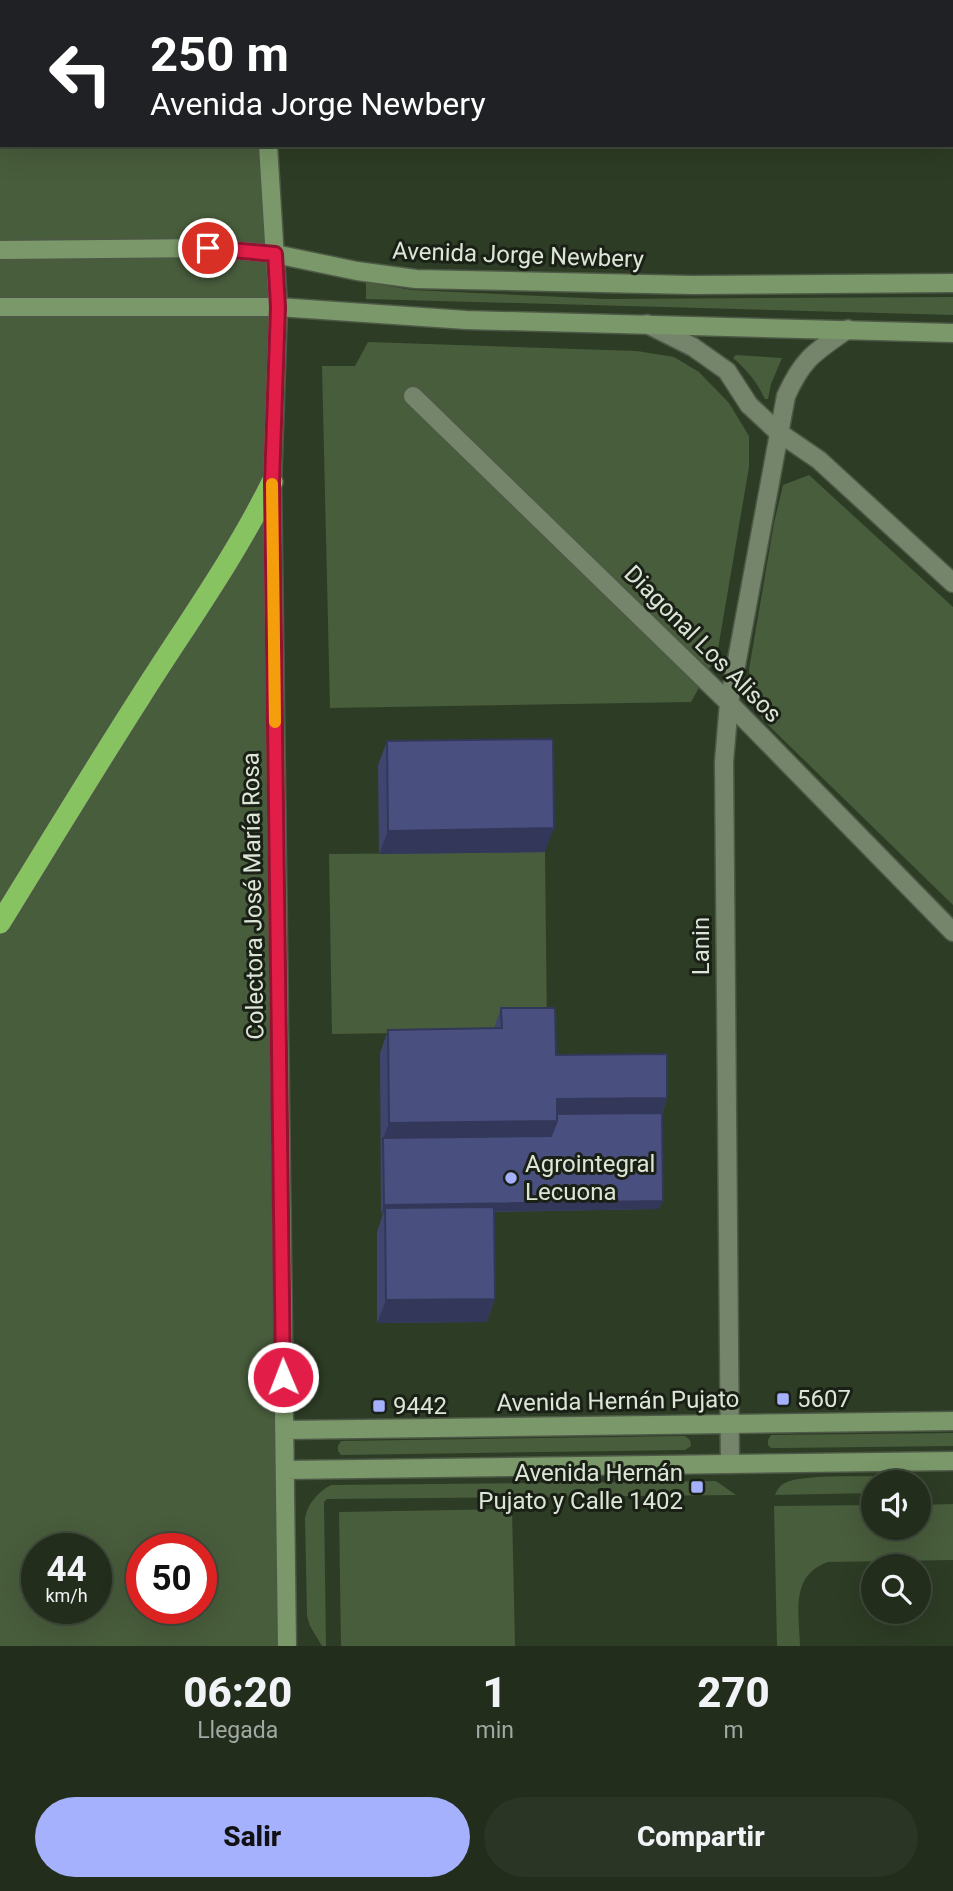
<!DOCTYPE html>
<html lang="es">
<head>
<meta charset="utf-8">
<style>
  :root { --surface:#222d1c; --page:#2a3525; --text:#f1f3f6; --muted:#a2a8a3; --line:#3f493b; --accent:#a5b1fc }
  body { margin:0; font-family:Roboto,sans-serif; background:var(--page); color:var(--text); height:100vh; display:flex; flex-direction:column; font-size:26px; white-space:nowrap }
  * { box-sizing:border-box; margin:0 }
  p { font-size:23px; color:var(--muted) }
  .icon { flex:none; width:38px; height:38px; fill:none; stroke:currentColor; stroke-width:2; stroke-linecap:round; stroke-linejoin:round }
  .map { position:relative; height:1646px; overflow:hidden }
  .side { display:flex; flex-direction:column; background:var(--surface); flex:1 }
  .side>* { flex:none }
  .top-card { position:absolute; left:0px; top:0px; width:954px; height:147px; box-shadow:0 7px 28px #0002,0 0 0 2px var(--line); background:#202124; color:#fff; overflow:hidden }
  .tools { position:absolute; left:861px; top:1470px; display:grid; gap:14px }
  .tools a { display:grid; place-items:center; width:70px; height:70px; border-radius:50%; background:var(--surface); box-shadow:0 7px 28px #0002,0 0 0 2px var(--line); font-size:35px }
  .speed { position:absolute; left:21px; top:1533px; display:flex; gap:14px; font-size:35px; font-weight:700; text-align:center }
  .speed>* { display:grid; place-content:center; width:91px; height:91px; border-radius:50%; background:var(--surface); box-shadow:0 7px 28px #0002,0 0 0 2px var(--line); line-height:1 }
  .speed small { font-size:18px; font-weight:400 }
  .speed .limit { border:10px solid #d22; background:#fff; color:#111 }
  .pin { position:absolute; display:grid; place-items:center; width:60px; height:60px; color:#fff; margin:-30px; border:4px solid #fff; border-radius:50%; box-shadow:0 2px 7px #0007 }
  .me { position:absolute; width:77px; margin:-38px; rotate:359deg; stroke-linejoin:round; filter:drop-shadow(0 0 5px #0008) }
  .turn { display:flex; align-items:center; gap:24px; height:147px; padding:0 35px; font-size:32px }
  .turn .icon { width:91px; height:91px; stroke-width:2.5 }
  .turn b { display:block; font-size:49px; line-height:60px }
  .eta { display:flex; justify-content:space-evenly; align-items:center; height:119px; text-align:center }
  .eta b { font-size:42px; font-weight:800; line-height:49px }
  .button { display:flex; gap:14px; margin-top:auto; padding:14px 35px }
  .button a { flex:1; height:80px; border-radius:42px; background:var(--accent); color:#111; font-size:28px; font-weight:800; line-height:80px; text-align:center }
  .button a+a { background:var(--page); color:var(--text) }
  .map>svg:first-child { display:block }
</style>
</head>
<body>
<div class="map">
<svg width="953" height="1646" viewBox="0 0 953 1646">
  <rect width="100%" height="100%" fill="#2d3c25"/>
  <path fill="#485d3c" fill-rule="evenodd" d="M0 0H241V2H2V145H268L287 1646H0ZM37 1549H96V1608H37ZM142 1549H201V1608H142Z
    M366 282 412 290 606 299 953 297V315L366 299Z
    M368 342 637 351 674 357 699 372 729 403 749 436V467L717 655 691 702 330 708 322 366H355Z
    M736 355 782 358 771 384 768 399H765C757 382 747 370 733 358Z
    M809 475 953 607V905L762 719 752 694 749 669 774 523 783 485Z
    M545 852 547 1031 332 1034 329 854Z
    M953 1433V1446L782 1448H771L768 1445V1440L771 1435Z
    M685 1436 690 1440 691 1446 685 1450 341 1455 338 1451V1446L341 1441Z
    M884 1476 896 1482H873V1493L775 1495C777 1490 780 1485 785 1483 801 1474 863 1477 884 1476Z
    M716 1481 736 1495 327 1499 324 1502 326 1646H322L310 1626 307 1616 305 1518C308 1503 318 1492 331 1485Z
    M953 1504V1560L828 1562C790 1575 799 1613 800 1646H777L774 1506 873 1505V1528H919V1505Z
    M512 1509 515 1646H341L339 1512Z"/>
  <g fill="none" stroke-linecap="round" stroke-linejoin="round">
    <g stroke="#4d5946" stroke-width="21">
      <path id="street" d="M647 324 693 347 727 371 749 405 778 432 819 460 953 583
        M413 396 729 703 953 932
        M730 1464 724 762 729 703 786 396C803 358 815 352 848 329"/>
    </g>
    <g stroke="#4d5946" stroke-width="21">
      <path id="secondary" d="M268 145 278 307 272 482 287 1646
        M0 250 208 248 275 254 357 271 416 279 693 285 953 283
        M0 307H278L466 320 953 333
        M284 1430 953 1421
        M285 1470 953 1461"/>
    </g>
    <g stroke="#4d5946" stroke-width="24">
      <path id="highway" d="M230 0 231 2
        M0 923C47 847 93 771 141 696 186 625 235 557 272 482"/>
    </g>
    <use href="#street" stroke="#75856c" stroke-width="18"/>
    <use href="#secondary" stroke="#7a9869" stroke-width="18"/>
    <use href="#highway" stroke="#87c361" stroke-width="21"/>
  </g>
  <path fill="#3f456e" d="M776 0H953V80H952V2H776Z
    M387 741 545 852 379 854 378 765Z
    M501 1008 556 1055 667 1098 662 1113 659 1209 494 1212 495 1299 487 1322 377 1323V1232L383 1214H381L380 1053 388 1030 494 1028Z"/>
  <path fill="#33385a" d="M953 50V80H952V52Z
    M554 828 545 852 379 854 388 831Z
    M667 1098 658 1121 548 1144 383 1138 380 1147 389 1123 557 1099Z
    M663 1201 659 1209 385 1213V1208L383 1214H381L384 1205Z
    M495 1299 487 1322 377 1323 386 1300Z"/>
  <path fill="#495080" stroke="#33385a" stroke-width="2" d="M409 0H683V2H409Z
    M787 0H953V50L952 2H787Z
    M553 739 554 828 388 831 387 741Z
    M501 1008H555L556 1055 667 1054V1098L557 1099V1121L389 1123 388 1030 502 1028Z
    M662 1113 663 1201 384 1205 383 1138 551 1136 557 1121V1114Z
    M494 1207 495 1299 386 1300 385 1208Z"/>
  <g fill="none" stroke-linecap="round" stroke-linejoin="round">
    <g stroke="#92132f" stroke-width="18">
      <path id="route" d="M208 248 275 254 278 307 272 482 283 1377"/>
    </g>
    <use href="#route" stroke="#e11d48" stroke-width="12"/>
    <path stroke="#f59e0b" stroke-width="12" d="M272 484 275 722"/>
  </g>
  <g fill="#a5b1fc" stroke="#1a2016" stroke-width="2.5">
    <circle cx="511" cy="1178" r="7"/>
    <rect x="776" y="1392" width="14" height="14" rx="3.5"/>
    <rect x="372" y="1399" width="14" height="14" rx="3.5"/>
    <rect x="690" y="1480" width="14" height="14" rx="3.5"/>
  </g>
  <g text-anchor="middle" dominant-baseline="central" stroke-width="6" stroke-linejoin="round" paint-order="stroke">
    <g font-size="24" fill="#dce6d7" stroke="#1a2016">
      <text transform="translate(518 255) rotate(2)">Avenida Jorge Newbery</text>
      <text transform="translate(703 644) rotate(45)">Diagonal Los Alisos</text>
      <text transform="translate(253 896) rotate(-91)">Colectora José María Rosa</text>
      <text transform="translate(701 946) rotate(-90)">Lanin</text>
      <text transform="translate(618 1401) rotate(-1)">Avenida Hernán Pujato</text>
    </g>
    <g font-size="24" fill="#dce6d7" stroke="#1a2016" text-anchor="start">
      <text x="525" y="1164">Agrointegral<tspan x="525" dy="28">Lecuona</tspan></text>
      <text x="797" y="1399">5607</text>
      <text x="393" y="1406">9442</text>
      <text x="683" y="1473" text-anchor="end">Avenida Hernán<tspan x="683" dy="28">Pujato y Calle 1402</tspan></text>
    </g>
  </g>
</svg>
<div class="tools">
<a><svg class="icon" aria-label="sound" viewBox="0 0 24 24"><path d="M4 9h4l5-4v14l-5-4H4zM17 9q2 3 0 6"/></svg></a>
<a><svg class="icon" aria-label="search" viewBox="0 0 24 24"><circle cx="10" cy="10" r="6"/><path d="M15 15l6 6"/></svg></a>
</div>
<div class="speed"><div>44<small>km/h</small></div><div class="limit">50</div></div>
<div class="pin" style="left:208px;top:248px;background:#d93025"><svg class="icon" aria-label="arrive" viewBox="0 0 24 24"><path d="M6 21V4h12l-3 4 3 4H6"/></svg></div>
<svg class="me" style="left:283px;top:1377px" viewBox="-20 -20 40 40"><circle r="17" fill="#e11d48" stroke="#fff" stroke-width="3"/><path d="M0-11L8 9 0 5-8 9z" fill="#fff"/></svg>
<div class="top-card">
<div class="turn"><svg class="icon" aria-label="left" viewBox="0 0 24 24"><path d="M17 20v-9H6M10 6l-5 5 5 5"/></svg><div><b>250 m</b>Avenida Jorge Newbery</div></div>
</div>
</div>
<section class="side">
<div class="eta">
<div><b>06:20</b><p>Llegada</p></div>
<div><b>1</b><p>min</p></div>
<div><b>270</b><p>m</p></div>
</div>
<div class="button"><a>Salir</a><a>Compartir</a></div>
</section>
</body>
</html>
